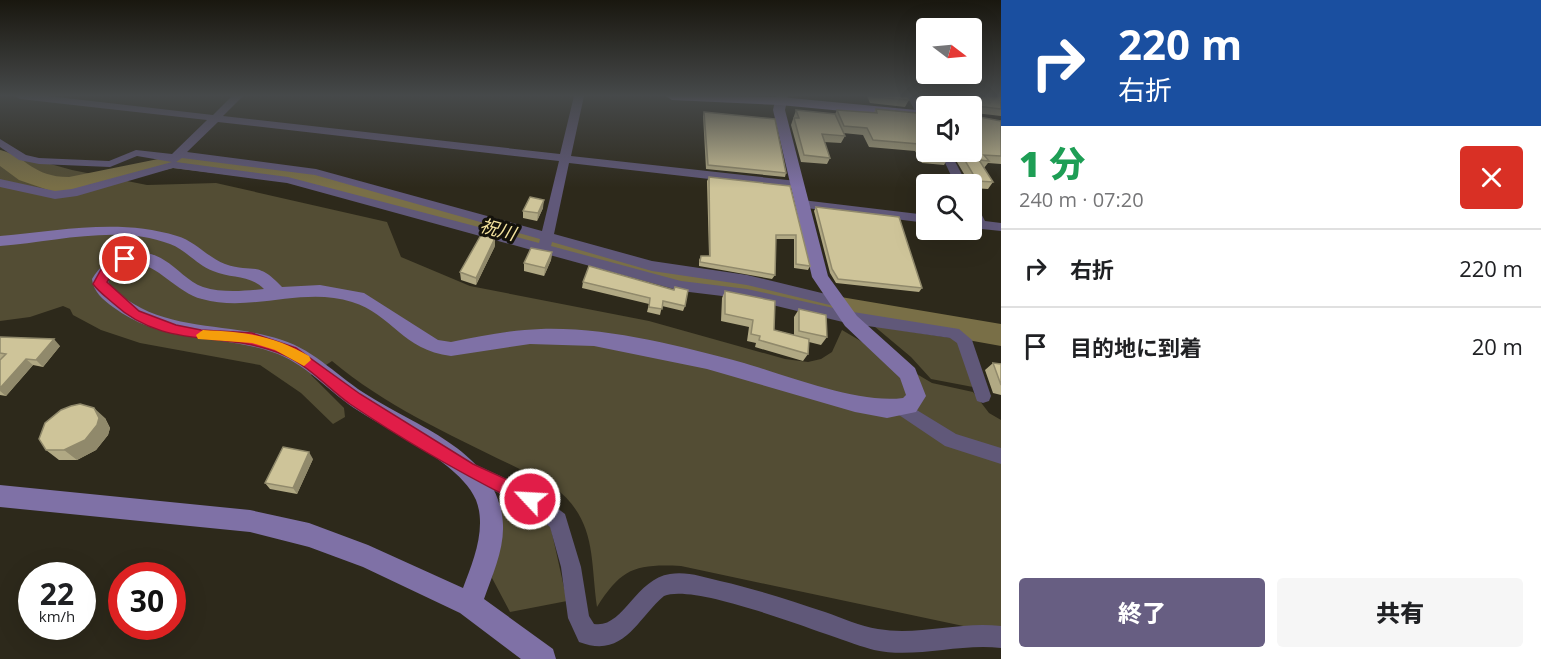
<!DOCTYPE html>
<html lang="ja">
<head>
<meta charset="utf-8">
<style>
  :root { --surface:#fff; --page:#f6f6f6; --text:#202124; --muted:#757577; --line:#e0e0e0; --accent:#675e82 }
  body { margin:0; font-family:"Open Sans","Noto Sans JP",sans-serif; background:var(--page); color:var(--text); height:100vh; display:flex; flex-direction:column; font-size:22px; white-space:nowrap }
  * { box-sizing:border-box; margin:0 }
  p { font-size:20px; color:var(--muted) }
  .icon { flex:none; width:33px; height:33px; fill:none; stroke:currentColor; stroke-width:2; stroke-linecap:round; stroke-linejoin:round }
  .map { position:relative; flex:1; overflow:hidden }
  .side { display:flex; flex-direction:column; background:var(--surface); width:540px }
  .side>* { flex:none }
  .hud { background:#1a4fa0; color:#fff; overflow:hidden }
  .needle { width:39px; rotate:106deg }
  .controls { position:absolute; left:916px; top:18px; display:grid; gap:12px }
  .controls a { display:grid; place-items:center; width:66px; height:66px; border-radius:6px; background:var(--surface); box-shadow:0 6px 24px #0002; font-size:30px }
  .speed { position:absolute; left:18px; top:562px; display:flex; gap:12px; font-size:30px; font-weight:700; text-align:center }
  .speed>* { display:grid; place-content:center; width:78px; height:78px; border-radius:50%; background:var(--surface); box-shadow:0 6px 24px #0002; line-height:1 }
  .speed small { font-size:15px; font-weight:400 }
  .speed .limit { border:9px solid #d22; background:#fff; color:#111 }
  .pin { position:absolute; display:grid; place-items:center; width:51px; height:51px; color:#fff; margin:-26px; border:3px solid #fff; border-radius:50%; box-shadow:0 2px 6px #0007 }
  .me { position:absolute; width:66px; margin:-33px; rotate:295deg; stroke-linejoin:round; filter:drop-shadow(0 0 4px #0008) }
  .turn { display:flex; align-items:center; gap:21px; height:126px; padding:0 18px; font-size:27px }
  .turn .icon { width:78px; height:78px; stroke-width:2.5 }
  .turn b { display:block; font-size:42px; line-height:51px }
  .round { display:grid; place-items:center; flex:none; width:63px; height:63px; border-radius:6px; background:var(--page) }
  .overview { display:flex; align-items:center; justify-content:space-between; height:102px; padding:0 18px }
  h1 { font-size:36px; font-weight:800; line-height:45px; color:#1e9e55 }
  .action { display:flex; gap:12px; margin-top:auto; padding:12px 18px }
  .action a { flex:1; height:69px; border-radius:6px; background:var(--accent); color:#fff; font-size:24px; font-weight:800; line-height:69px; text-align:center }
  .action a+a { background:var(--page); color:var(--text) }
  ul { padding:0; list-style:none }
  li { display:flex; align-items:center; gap:18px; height:78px; padding:0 18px; border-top:2px solid var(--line) }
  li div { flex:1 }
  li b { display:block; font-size:22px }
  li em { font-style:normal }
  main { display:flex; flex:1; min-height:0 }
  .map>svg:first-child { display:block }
</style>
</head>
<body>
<main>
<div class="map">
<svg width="1001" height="659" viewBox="0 0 1001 659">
  <rect width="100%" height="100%" fill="#2d291b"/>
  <path fill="#534d34" d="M0 150 72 170 147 185 216 183 387 222 401 257 470 286 649 321 785 359 808 362 821 359 832 352 842 330 932 383 973 392 989 413 1001 420V634L681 566C635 564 622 568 597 607 590 557 597 520 553 486 479 447 396 415 332 361L311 375 344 408 345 417 333 424 301 393 260 365 140 343 101 330 73 315 70 309 63 306 30 317 0 321Z
    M874 326 964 340 973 387 931 379 911 357Z
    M520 501 550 524 567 601 510 612 492 578 502 506Z"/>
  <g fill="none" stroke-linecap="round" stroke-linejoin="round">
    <path fill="#796f47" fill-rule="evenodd" d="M0 150C28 157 32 177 69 177L173 156 315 172 682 270 745 277 823 294 1001 324V346L823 314 745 297 682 288 313 185 173 168 69 191H51L19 180 0 166Z"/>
    <path fill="#605879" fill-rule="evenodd" d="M15 96H48L213 115 232 96H243L223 116 560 154 574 96H584L571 156 797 181 803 185 797 189 569 163 554 234 652 261 747 275 834 296 841 301 834 306 747 285 652 271 552 242 551 246 681 281 747 289 847 311 959 329 972 340 991 396 989 401 983 403 977 401 957 343 950 338 847 323 747 299 681 291 287 183 173 168 77 196 55 199 0 187V179L55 191 72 189 172 162 137 156 110 167 39 164 19 160 0 147V139L26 155 39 158 109 161 136 150 172 154 207 120 20 99ZM218 122 559 161 542 231 316 169 187 152ZM182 158 315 175 540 239 539 243 288 177 176 162Z
      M907 96H917L927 114 926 116H918Z
      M940 152H950L967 184H955Z
      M802 200 927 215V223L798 207 796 204Z
      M972 203 976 204 985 221 1001 223V231L972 228Z
      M902 401 956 434 1001 448V464L945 446 896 413 894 408 896 403Z
      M470 462 537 493 565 514 581 567 589 616 594 624C623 629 635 579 670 574 686 571 704 577 720 581 756 589 791 601 825 612 842 618 860 626 878 629 919 636 960 621 1001 626V648C959 643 915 659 874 650 833 639 698 582 664 596 636 620 624 659 579 642L568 618 561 567 550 527 523 505 464 476 461 470 464 464Z"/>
    <path fill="#7f71a6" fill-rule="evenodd" d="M776 96H788L785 110 828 276 857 316 915 368 926 396 916 412 887 418 855 412 707 369 594 346 530 344 451 356C402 350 392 314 352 302 303 286 251 313 202 299 167 290 142 237 108 280 110 288 119 294 126 299 173 332 229 322 282 340 316 351 339 378 369 396 420 428 500 454 503 525 504 550 492 576 484 599L553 649 556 659H521L460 613 363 567 309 547 250 532 0 507V485L250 510 309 523 368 545 463 588C473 562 487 528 476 500 470 486 458 475 447 466 419 443 384 428 354 408 327 390 304 362 272 352 216 333 164 345 113 307 103 300 93 291 92 279 107 253 139 244 164 260 178 268 188 282 203 287 222 293 244 291 264 289 249 274 231 279 213 271 197 265 186 250 170 244 118 224 54 242 0 246V236C59 231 119 218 177 236 195 241 207 257 225 264 252 274 256 259 282 287L320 285 364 293 438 340 451 342C481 336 511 330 541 329 609 327 679 346 744 363 789 376 858 404 903 398L906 395 900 378 845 326 812 277 773 110Z"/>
    <path fill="#9785c9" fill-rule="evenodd" d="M666 96 780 97 927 111V119L780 105 672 100Z"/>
  </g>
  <path fill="#b1a984" d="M867 96H907L909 100 905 107 870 103Z
    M923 96H1001V116L975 113 974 116 1001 121V164L988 163 984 168 993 182 988 189 972 188V184H970L951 152H972V106H949L945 100Z
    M876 109 948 158 944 165 922 163 915 151 869 147 863 135 843 133 845 136 841 143 824 142 830 158 827 164 801 162 791 125 796 110 835 114 837 110 874 112Z
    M704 112 786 173 785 177 706 169 703 116Z
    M709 177 790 186 810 266 808 270 794 268V239H776L775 275 772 279 699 266V260L701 256H709L707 181Z
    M816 207 922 288 919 292 836 283 830 273 814 211Z
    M543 208 537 221 523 218V211Z
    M495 246 476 285 461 280 460 272Z
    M552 252 551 260 544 276 524 271V263Z
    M583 282 685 306 683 311 662 306 660 315 647 312 649 304 582 288Z
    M725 291 774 330 794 335V317L799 309 827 337 821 345 809 342 808 354 803 361 755 347 756 343 747 341 749 327 721 321 722 298Z
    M0 337 60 346 43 367 33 365 6 396 0 395Z
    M993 363 1001 364V395L993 393 985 370Z
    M105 418 110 428 108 435 96 450 77 460H59L46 450Z
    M313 459 297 494 270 489 265 483Z"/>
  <path fill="#90896b" d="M544 200 543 208 537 221 538 213Z
    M495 238V246L476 285V278Z
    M552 252 551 260 544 276 545 268Z
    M54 339 60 346 43 367 36 360Z
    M26 359 33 365 6 396 0 391V388Z
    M94 408 105 418 110 428 108 435 96 450 77 460 64 450Z
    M309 452 313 459 297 494 293 488Z"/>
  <path fill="#cec499" stroke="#90896b" stroke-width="1.5" d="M873 96H907L909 100 873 97Z
    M951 96H1001V109L977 106 974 116 1001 121V156L984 155 989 161 979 160 993 182 977 181 960 152H972V106H958Z
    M876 109 927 114V152H946L948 158 926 156 919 144 873 140 867 128 844 126 837 110 877 113Z
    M796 110 835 114 845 136 822 134 830 158 804 155 794 118H799Z
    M704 112 775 119 786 173 708 165Z
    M709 177 790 186 810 266 796 264V235H776L775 275 700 262 701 256H710Z
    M530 197 544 200 538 213 523 211Z
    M816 207 899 217 922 288 838 279 832 269Z
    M481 235 495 238 476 278 460 272Z
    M531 248 552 252 545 268 524 263Z
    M589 266 674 290 675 287 688 290 685 306 663 301 662 309 649 307 650 298 583 282Z
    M725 291 775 301 774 330 809 339 808 354 759 340 760 336 751 334 753 320 725 314Z
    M799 309 826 315 827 337 799 331Z
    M0 337 54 339 36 360 26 359 0 388V360L6 354 0 353Z
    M993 363 1001 364V385Z
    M80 404 94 408 99 418 97 425 85 440 64 450H46L39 439 45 423 61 410 71 406Z
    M283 447 309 452 293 488 265 483Z"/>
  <linearGradient id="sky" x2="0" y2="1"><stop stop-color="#19170f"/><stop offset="0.51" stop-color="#46494a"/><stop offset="1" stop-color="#46494a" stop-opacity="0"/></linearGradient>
  <rect width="1001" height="188" fill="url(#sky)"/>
  <path fill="#e11d48" stroke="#92132f" stroke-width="1.5" d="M125 255 132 259C123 269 113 270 107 282L139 311 176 325 201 330 252 333 296 348 360 394 473 464 536 493 539 499 536 505 530 507 524 505C464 475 406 442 350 404 329 389 308 365 284 355 225 329 166 352 113 303 106 297 98 291 93 284L103 266Z"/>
  <path fill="#f59e0b" d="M203 330C245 332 272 335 309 356L311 360 304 366 275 350 252 343 198 339 196 335Z"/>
  <g text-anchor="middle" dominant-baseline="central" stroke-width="6" stroke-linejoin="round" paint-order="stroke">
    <g font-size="18" font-style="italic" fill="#f5e49f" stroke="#14120b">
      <text transform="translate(498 229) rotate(15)">祝川</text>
    </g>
  </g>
</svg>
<div class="controls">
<a><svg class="needle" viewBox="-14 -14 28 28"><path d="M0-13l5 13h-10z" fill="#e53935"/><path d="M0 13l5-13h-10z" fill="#757577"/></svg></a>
<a><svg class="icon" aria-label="sound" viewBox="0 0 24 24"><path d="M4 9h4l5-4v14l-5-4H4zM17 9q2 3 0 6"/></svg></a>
<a><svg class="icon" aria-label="search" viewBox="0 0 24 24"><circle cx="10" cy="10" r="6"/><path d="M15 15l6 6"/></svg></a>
</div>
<div class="speed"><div>22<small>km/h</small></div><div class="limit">30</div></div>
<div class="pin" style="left:125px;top:259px;background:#d93025"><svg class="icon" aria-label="arrive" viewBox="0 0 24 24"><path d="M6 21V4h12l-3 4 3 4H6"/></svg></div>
<svg class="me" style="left:530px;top:499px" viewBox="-20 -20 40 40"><circle r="17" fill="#e11d48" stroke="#fff" stroke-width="3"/><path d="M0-11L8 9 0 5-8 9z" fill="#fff"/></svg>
</div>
<section class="side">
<div class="hud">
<div class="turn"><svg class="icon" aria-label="right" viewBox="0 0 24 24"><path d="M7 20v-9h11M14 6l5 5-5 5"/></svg><div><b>220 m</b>右折</div></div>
</div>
<div class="overview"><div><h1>1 分</h1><p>240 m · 07:20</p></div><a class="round" style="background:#d93025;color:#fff"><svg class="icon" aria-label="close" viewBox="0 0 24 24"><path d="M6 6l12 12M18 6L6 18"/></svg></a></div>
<ul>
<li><svg class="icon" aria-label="right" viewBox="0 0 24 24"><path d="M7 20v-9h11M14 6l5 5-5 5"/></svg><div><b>右折</b></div><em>220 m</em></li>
<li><svg class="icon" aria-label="arrive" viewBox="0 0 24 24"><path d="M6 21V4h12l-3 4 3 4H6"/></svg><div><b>目的地に到着</b></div><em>20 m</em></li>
</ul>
<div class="action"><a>終了</a><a>共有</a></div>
</section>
</main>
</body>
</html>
